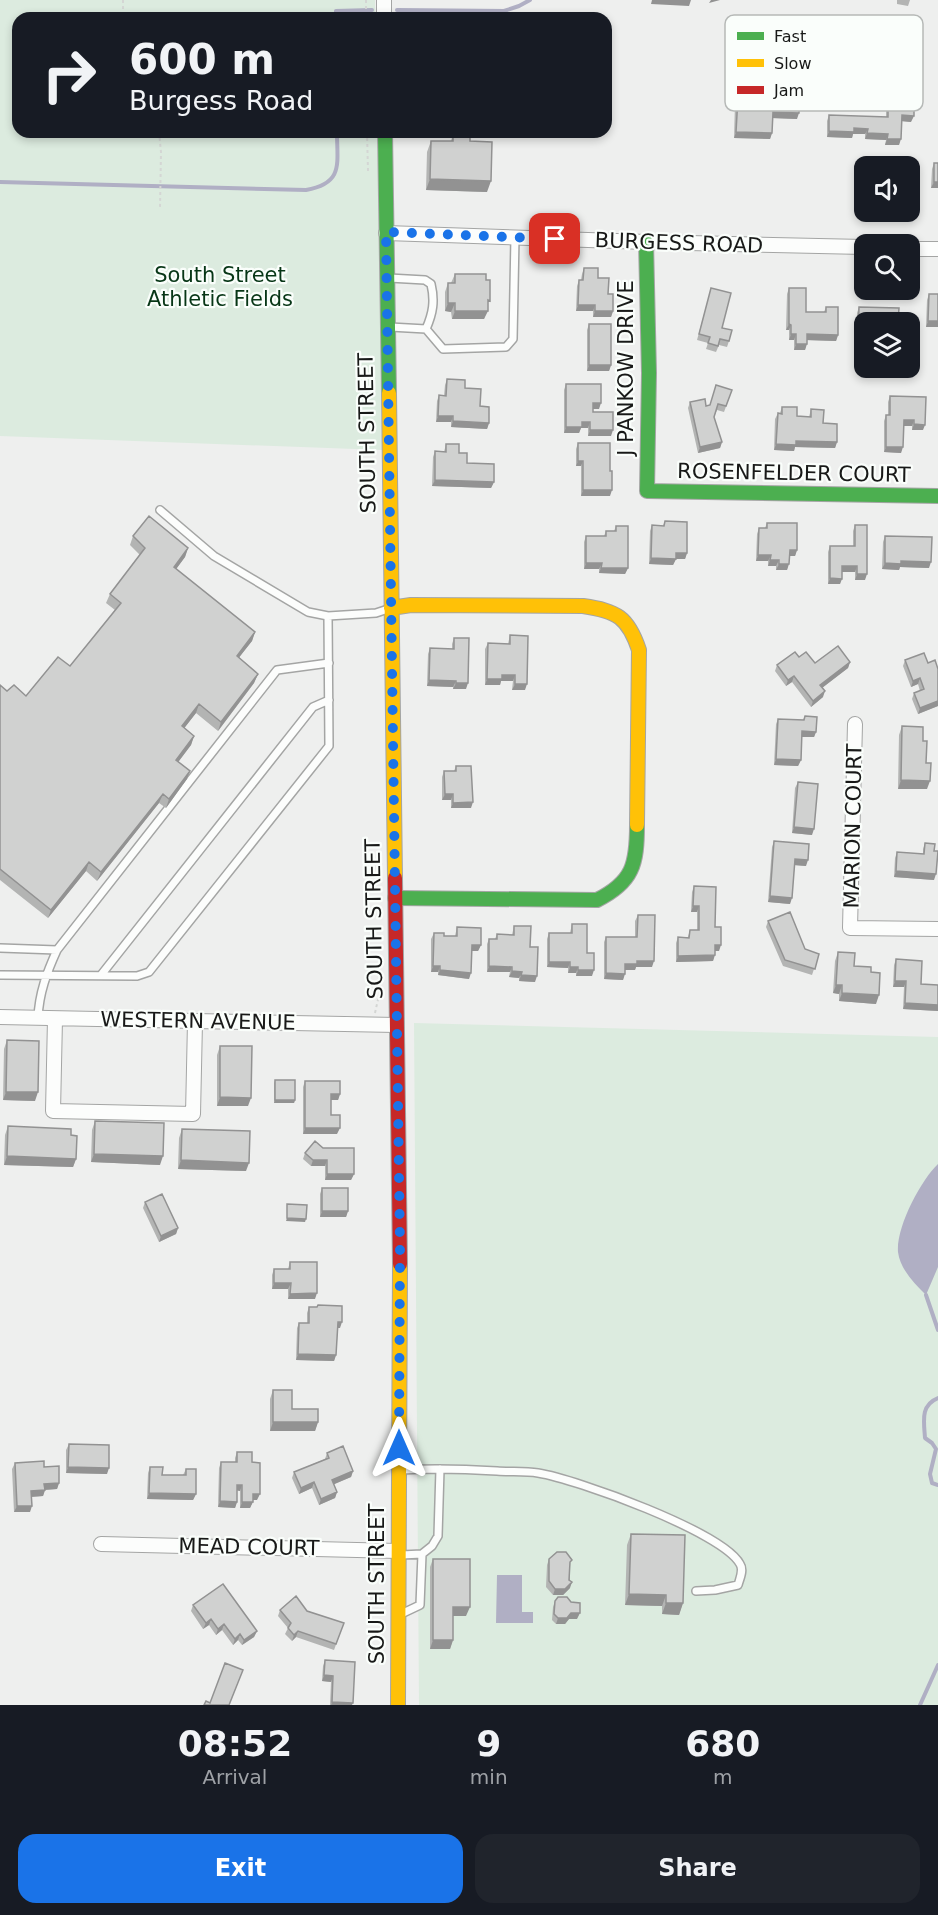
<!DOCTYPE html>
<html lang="en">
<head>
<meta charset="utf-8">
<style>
  :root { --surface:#171b24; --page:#20242c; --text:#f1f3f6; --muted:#9ea1a6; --accent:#1a73e8 }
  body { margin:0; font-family:"DejaVu Sans",sans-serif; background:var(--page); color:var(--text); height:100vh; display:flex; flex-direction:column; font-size:22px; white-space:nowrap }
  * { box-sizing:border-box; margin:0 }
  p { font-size:20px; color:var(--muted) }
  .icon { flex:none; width:33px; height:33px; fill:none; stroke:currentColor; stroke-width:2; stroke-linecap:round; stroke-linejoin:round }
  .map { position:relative; height:1705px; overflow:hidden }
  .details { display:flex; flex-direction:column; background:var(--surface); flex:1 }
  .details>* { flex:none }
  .guide { position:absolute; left:12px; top:12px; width:600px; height:126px; border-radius:18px; box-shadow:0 3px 9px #0003; background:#171b24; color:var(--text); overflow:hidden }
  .buttons { position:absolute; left:854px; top:156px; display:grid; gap:12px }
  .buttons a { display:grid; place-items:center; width:66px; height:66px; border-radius:12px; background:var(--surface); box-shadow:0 3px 9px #0003; font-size:30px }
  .pin { position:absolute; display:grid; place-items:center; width:51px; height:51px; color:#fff; margin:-26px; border-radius:12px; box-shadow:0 3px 9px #0006 }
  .me { position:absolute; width:66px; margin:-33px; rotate:0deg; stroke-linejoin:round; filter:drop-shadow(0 0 4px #0008) }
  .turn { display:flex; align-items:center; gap:21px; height:126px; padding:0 18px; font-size:27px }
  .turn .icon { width:78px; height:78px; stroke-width:2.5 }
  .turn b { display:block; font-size:42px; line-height:51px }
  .eta { display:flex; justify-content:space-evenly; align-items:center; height:102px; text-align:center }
  .eta b { font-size:36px; font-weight:700; line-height:42px }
  .button { display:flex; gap:12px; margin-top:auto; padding:12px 18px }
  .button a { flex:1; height:69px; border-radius:18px; background:var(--accent); color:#fff; font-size:24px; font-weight:700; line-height:69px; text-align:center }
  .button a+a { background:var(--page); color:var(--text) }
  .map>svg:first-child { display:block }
</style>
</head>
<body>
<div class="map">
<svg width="938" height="1705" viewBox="0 0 938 1705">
  <rect width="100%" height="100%" fill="#eeefee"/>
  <path fill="#dcebdf" d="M0 0H375V18H18V132H377L382 450 0 436Z
    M414 1023 938 1037V1705H419Z"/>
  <path fill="#b0afc4" d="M938 1164V1267L926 1295C914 1283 900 1269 898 1252 896 1227 921 1180 938 1164Z
    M497 1575H522V1612H533V1623H496Z"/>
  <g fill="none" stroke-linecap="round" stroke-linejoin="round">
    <path stroke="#b0afc4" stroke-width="4" d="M397 10 504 11 519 6 530 0
      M336 18V11L372 10
      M0 182 306 190C344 183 337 164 337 132
      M926 1295 938 1330
      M938 1398C920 1405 924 1422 925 1438L932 1443 936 1449 930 1474 932 1483 938 1485
      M920 1705 938 1665"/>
    <g stroke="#a4a5a4" stroke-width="10">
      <path id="lane" d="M389 278 425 280 431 284C435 301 433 313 426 329
        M390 327 426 329 443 349 506 347 513 339 515 237
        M160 510 214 556 308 612 328 616 376 613 388 609
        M0 948 57 950
        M0 975 137 976 149 972 329 746 328 616
        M101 975 313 707 329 700
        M38 1018C39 993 47 972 57 950L277 670 329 663
        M401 1470C433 1468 465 1469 497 1471 511 1472 525 1471 538 1473 576 1479 723 1532 740 1564 744 1570 740 1578 738 1585L715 1590 696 1591
        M401 1555 422 1554
        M401 1614 420 1605 422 1554 432 1546 438 1536 440 1469"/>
    </g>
    <g stroke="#a4a5a4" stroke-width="16">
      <path id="street" d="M384 0V18
        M386 233 646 242 864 247
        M909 249H938
        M855 724 850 928 938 929
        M0 1017 396 1025
        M55 1019 53 1111 193 1114 195 1022
        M101 1544 398 1551"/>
    </g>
    <g stroke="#a4a5a4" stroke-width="16">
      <path id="fast" d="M385 132 389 393
        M646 242 649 373 647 491 938 496
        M395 898 597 900C633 882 637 864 637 825"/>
    </g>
    <g stroke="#a4a5a4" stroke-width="16">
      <path id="slow" d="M389 393 395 878
        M391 608 411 605 583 606C617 611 628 617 639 650L637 825
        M398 1705 400 1264"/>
    </g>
    <g stroke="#a4a5a4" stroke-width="16">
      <path id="jam" d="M395 878 400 1264"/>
    </g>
    <path stroke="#d4d6d4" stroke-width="2" stroke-dasharray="3 3" stroke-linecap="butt" d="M123 0V18
      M366 0V18
      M159 132 161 152 160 208
      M367 132 368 171
      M375 1013 379 995"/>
    <use href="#lane" stroke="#fcfdfc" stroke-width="7"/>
    <use href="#street" stroke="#fcfdfc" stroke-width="14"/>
    <use href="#fast" stroke="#4caf50" stroke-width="14"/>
    <use href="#slow" stroke="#ffc107" stroke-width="14"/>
    <use href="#jam" stroke="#c62828" stroke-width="14"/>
  </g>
  <path fill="#b3b4b3" d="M897 0H910L908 6 897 4Z
    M785 80 797 119 773 118 772 133 770 139 734 138 735 103 738 97 771 99 773 95H782V85Z
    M888 101 911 122 902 121 899 145H885L886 140 865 139V134H853L852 138 827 137V121L829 115 886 117V107Z
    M453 134 470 141 487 192 426 190 427 152 431 141H451Z
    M934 163 938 188H931L932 169Z
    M584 268 598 278 608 294 613 311 611 317H593V311H576L577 286 579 280H581L582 274Z
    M455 274 488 307 484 319H452L451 312 445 311V292L448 283H451Z
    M711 288 722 328 729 341 727 347 719 345 716 352 706 349 708 343 697 340Z
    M789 288 806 312H824L826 307 838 335 836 341 807 340 805 350H794V340H789V330H786L787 294Z
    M929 294H938V327H926L927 300Z
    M859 307 864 322V346H856L857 313Z
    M589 324 611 365 609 371H587V330Z
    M447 379 465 388 480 406 489 423 487 429 451 427V422H436L437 401 439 395 444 396 445 385Z
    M566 384 599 409H593V412L611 436H588V428H581L579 433H564V390Z
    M732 390 724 412 717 410 714 417 722 442 720 448 698 453 688 408 690 402 706 406 709 405Z
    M890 396 923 430H912V426H904L901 453 884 452V421L886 415H888V402Z
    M782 407 797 416 809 417 811 409 823 423 837 442 835 448 795 447 794 451 774 450 775 419 778 413H780Z
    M578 443 610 496H581V466H576V449Z
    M446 444 459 453 467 463 494 482 491 488 432 486 433 457 435 451 444 452Z
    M665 521 687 553 685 559H676L673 565 649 564 650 531 652 525 663 526Z
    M767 523 797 550 795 556H790L787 570H776V566H768V561H756L757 534 759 528H765Z
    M855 525 865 580H855V572H842L840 584H828V552L830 546H853V531Z
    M616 526 628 568 625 574 599 573V569H584V542L586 536H604L606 531H614Z
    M133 536 188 548 185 557 176 569 255 632 252 641 239 657 258 674 254 683 218 731 196 713 184 728 194 736 191 745 178 762 190 771 187 779 166 808 159 803 97 881 86 871 48 918 0 880V685L7 691 26 696 70 666 115 610 106 603 110 594 140 555 130 545Z
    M885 536 929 568 900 567 899 570 882 569 883 542Z
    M510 635 525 690H512L513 681H501L500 685H485V649L488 643 508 644Z
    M454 638 466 689H453V687L427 686 428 654 430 648 452 649V644Z
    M799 657 815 663 850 662 848 668 822 688 823 697 811 707 792 682 786 686 775 671 777 665Z
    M905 660 928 663 938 669V706L918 714 912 699 914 693 920 691 918 684 911 687 903 666Z
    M805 716 816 732 814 737H802L801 760 798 766 774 765 776 724 778 719 803 720Z
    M902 726 923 741 926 763 927 789H898L899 735Z
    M456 766 471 808H451V800H442V777L444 771H454Z
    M798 782 812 835 792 833 795 788Z
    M774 841 806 866 795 865 790 904 768 902 772 847Z
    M925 843 934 880 894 877 895 858 897 852 923 854V849Z
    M694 886 715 927 719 951H715L713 961 676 962V943L678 937H688L690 930H697V912H691L692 892Z
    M638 915 652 967H636L635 970H625L623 980 604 979V942L606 937H635V921Z
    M768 921 805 949 819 954 812 975 783 966 766 927Z
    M572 924 587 953 592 976H576V973H568V968L547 967V939L549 933H570Z
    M514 926 530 947 535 982 519 981V978L509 977 510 972H487V944L489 939H495L497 934 512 935Z
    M457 927 481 945 478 951H472L469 979 438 975V972H431V939L434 933 444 936H455Z
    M838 952 854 966 876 1004 839 1001V994L833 993 835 961Z
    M896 959 921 984 938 985V1011L903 1009 904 987H893L894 965Z
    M7 1040 35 1101 3 1100 4 1049Z
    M220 1046 248 1106H217V1055Z
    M275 1080 295 1100 294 1103H274V1083Z
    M305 1081 340 1094 338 1100H331V1115L337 1134H303V1087Z
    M95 1121 160 1165 91 1162 92 1130Z
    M8 1126 71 1135 76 1159 73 1167 4 1165 5 1135Z
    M182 1129 246 1171 178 1169 179 1138Z
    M315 1141 354 1174 351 1180H325V1166H311L303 1159 305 1153Z
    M322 1188 348 1211 346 1217H320V1194Z
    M145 1202 178 1228 176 1234 159 1242 143 1208Z
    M290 1262 315 1299H288V1289H272V1275L274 1269H288Z
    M318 1305 340 1328H338L336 1355 334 1361 296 1360 297 1328 299 1323H307V1313L309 1307H317Z
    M273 1390 292 1409 318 1422 315 1431H270V1399Z
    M69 1444 107 1474 66 1473V1450Z
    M237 1452 252 1462 257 1500H253L250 1508H240V1491L237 1490V1502L235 1508 218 1507 219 1468 221 1462H235V1458Z
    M327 1453 353 1471 351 1477 334 1484 337 1492 335 1498 319 1505 312 1488 299 1494 292 1478 294 1472 325 1459Z
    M15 1463 44 1467 59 1483 57 1489 45 1490 43 1496 31 1497 30 1512H14L12 1469Z
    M150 1467 162 1475H183L186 1469 196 1494 193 1500 147 1499 148 1473Z
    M631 1534 683 1603 679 1615 662 1614V1606L625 1605 627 1545Z
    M433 1559 466 1616H453V1640L450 1649H430V1567Z
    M549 1559 570 1566V1588L563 1595H553L546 1587 547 1565Z
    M555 1601 577 1619H569L565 1624H556L552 1620 553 1607Z
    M193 1605 257 1631 254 1637 242 1645 238 1640 233 1645 222 1630 216 1635 209 1625 203 1629 191 1611Z
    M280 1610 307 1611 344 1623 334 1650 296 1637 292 1641 285 1634 288 1628 278 1616Z
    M325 1660 352 1705H330L331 1682 322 1681 323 1666Z"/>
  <path fill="#929292" d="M652 0H691L689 6 651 4Z
    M711 0H720L709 3Z
    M773 112 799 113 797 119 771 118Z
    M902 115 914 116 911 122 900 121Z
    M854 128 868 129 865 134H853L852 138 827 137 829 131Z
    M736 132 772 133 770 139 734 138Z
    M867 133 888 134 886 140 865 139Z
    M887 139H901L899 145H885Z
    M430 179 491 181 487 192 426 190Z
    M934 182H938V188H931Z
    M448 303H455L451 312 445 311Z
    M578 305H595L593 311H576Z
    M455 311H488L484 319H452Z
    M595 311H613L611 317H593Z
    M928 321H938V327H926Z
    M789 324 791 325 789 330H786Z
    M791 334H796L794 340H789Z
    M807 334 838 335 836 341 805 340Z
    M858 340 864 341V346H856Z
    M796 344H807L805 350H794Z
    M589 365H611L609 371H587Z
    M593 403H601L599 409H590Z
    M438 416H453L451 422H436Z
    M904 420H914L912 426H902Z
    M453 421 489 423 487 429 451 427Z
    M582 422H590L588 428H581L579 433H564L566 427Z
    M914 424 925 425 923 430H912Z
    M590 430H613L611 436H588Z
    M796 441 837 442 835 448 795 447 794 451 774 450 776 444Z
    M722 442 720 448 698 453 700 447Z
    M886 447H903L901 453 884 452Z
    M578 461H583L581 466H576Z
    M435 480 494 482 491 488 432 486Z
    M583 490H612L610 496H581Z
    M188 548 185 557 171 576 174 567Z
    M790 550H797L795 556H787Z
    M676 553H687L685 559H674Z
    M758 555H771L768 561H756Z
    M651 558 676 559 673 565 649 564Z
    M770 560H779L776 566H768Z
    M901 561 931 562 929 568 900 567 899 570 882 569 885 563Z
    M586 563H602L599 569H584Z
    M779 564H789L787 570H776Z
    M842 566H857L855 572H839Z
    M601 568H628L625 574 599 573Z
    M857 574H867L865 580H855Z
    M830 578 842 579 840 584H828Z
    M255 632 252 641 234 664 237 656Z
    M850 662 848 668 818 691 820 685Z
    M258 674 254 683 218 731 221 722Z
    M502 675H515L513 681H501L500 685H485L487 679Z
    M794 676 792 682 786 686 788 680Z
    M920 678 918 684 911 687 913 681Z
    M429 680 456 681 453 687 427 686Z
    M456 683H468L466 689H453Z
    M515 684H527L525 690H512Z
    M825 691 823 697 811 707 813 701Z
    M938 701V706L918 714 920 708Z
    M199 704 196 713 179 735 182 726Z
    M802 731 816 732 814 737H800Z
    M194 736 191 745 173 769 176 760Z
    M776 759 801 760 798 766 774 765Z
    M190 771 187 779 166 808 169 799Z
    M901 780 930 781 927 789H898Z
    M163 794 159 803 97 881 101 872Z
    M445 794H453L451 800H442Z
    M473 802 471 808H451L453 803Z
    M794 827 814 829 812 835 792 833Z
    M795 859 808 860 806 866 793 865Z
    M89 862 86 871 48 918 51 910Z
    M896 871 936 874 934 880 894 877Z
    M770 896 792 898 790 904 768 902Z
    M693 906H699L697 912H691Z
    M472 945H481L478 951H470Z
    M715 945H721L719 951H713Z
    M715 955 713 961 676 962 678 956Z
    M637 961H654L652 967H636L635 970H623L625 964Z
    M549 962H570L568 968 547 967Z
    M433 966H440L438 972H431Z
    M489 966 512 967 510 972H487Z
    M570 967H578L576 973H568Z
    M440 970 471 973 469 979 438 975Z
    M578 970H594L592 976H576Z
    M512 971 522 972 519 978 509 977Z
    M606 973 625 974 623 980 604 979Z
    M521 975 537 976 535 982 519 981Z
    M895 981H906L904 987H893Z
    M836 985H842L839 994 833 993Z
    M842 993 879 995 876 1004 839 1001Z
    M905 1003 938 1005V1011L903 1009Z
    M6 1092H38L35 1101 3 1100Z
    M331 1094H340L338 1100H329Z
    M220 1097 251 1098 248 1106H217Z
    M275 1100H295L294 1103H274Z
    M305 1128H340L337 1134H303Z
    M94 1154 163 1156 160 1165 91 1162Z
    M7 1156 76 1159 73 1167 4 1165Z
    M181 1160 249 1163 246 1171 178 1169Z
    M313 1160H327L325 1166H311Z
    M327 1174H354L351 1180H325Z
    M322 1211H348L346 1217H320Z
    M287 1218 306 1219 305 1222 286 1221Z
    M178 1228 176 1234 159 1242 161 1236Z
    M274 1283H291L288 1289H272Z
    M317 1293 315 1299H288L290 1294Z
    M338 1322H342L340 1328H336Z
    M298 1354 336 1355 334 1361 296 1360Z
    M273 1422H318L315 1431H270Z
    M68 1467 109 1468 107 1474 66 1473Z
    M353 1471 351 1477 330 1486 332 1480Z
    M314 1482 312 1488 299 1494 301 1488Z
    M59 1483 57 1489 42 1490 44 1484Z
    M237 1485H242L240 1491 235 1490Z
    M45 1490 43 1496 29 1497 31 1491Z
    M337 1492 335 1498 319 1505 321 1499Z
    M149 1493 196 1494 193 1500 147 1499Z
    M253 1494H260L257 1500H250Z
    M220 1501 237 1502 235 1508 218 1507Z
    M242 1502H253L250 1508H240Z
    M17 1506H32L30 1512H14Z
    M572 1582 570 1588 563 1595H553L555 1589Z
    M629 1594 666 1595 662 1606 625 1605Z
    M666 1603H683L679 1615 662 1614Z
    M453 1607H470L466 1616H450Z
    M571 1613H580L577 1619H569L565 1624H556L558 1618Z
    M211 1619 209 1625 203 1629 206 1623Z
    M224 1624 222 1630 216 1635 218 1629Z
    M257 1631 254 1637 242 1645 244 1640Z
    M298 1631 296 1637 292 1641 294 1635Z
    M240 1634 238 1640 233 1645 235 1639Z
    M433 1640H453L450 1649H430Z
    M324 1675 333 1676 331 1682 322 1681Z
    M332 1702 353 1703 352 1705H331Z"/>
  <path fill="#d0d1d0" stroke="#929292" stroke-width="1.5" d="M785 80H800L799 113 773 112 772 133 736 132 738 97 772 99 773 95 784 96Z
    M888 101 914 102V116L902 115 901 139H887L888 134 867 133 868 129 854 128V132L829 131V115L888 117Z
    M453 134 470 135V141L492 142 491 181 430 179 431 141H453Z
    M934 163H938V182H934Z
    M584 268H598V278H609L608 294H613V311H595V305H578L579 280H583Z
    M455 274H486V280H490V301L488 300V311H455V303H448V283H455Z
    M711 288 731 293 722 328 732 330 729 341 720 339 718 346 708 343 710 337 699 334Z
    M789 288H806V312H826V307H838V335L807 334V344H796V334H791V325L789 324Z
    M929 294H938V321H928Z
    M859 307 899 308 898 322H864V341L858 340Z
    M589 324H611V365H589Z
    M447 379 465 380V388L481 389 480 406 489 407V423L453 421V416H438L439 395 446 396Z
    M566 384H601V403H593V412H613V430H590V422H582V427H566Z
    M716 385 732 390 726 406 718 404 714 417 722 442 700 447 690 402 705 399 706 406 710 405Z
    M890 396 926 397 925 425 914 424V420H904L903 447H886V415H890Z
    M782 407H797V416L811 417V409L824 410 823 423 837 424V442L796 441V445L776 444 778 413 782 414Z
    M578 443H610V471H612V490H583V461H578Z
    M446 444H459V453H467V463L494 464V482L435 480V451L446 452Z
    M149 516 188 548 174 567 255 632 237 656 258 674 221 722 199 704 182 726 194 736 176 760 190 771 169 799 163 794 101 872 89 862 51 910 0 869V685L7 691 14 685 26 696 58 657 70 666 121 603 110 594 145 548 133 536Z
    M665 521 687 522V553H676V559L651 558 652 525 664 526Z
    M767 523H797V550H790L789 564H779V560H770L771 555H758L759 528H767Z
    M855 525H867V574H857V566H842V579L830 578V546H855Z
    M616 526H628V568H601L602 563H586V536H606V531H616Z
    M885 536 932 537 931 562 901 561V564L885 563Z
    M510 635 528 636 527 684H515V675H502V679H487L488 643 510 644Z
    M454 638H469L468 683H456V681L429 680 430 648 454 649Z
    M838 646 850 662 820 685 825 691 813 701 794 676 788 680 777 665 795 652 799 657 806 652 815 663Z
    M924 653 928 663 935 660 938 669V701L920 708 914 693 924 689 920 678 913 681 905 660Z
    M805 716 817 717 816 732 802 731 801 760 776 759 778 719 804 720Z
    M902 726 923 727V741H927L926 763H931L930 781 901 780Z
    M456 766H471L473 802 453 803V794H445L444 771H456Z
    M798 782 818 784 814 829 794 827Z
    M774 841 809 844 808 860 795 859 792 898 770 896Z
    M925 843 935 844 934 851H938L936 874 896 871 897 852 924 854Z
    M694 886 716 887 715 927H721V945H715V955L678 956V937L689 938 690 930H699V906H693Z
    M790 912 805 949 819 954 815 969 785 960 768 921Z
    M638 915H655L654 961H637V964H625V974L606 973V937H637Z
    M572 924H587V953H594V970H578V967H570V962H549V933H572Z
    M514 926H531L530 947H538L537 976 521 975 522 972 512 971V967L489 966V939H497V934L514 935Z
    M457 927 481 928V945H472L471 973 440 970V966H433L434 933H444V936H457Z
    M838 952 855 953 854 966 871 967V972L880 973 879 995 842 993V985H836Z
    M896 959 922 961 921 984 938 985V1005L905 1003 906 981H895Z
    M7 1040 39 1041 38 1092H6Z
    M220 1046H252L251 1098 220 1097Z
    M275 1080H295V1100H275Z
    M305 1081H340V1094H331V1115H340V1128H305Z
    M95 1121 164 1123 163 1156 94 1154Z
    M8 1126 71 1129V1135L77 1136 76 1159 7 1156Z
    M182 1129 250 1131 249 1163 181 1160Z
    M315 1141 323 1148H354V1174H327V1160H313L305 1153Z
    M322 1188H348V1211H322Z
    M162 1194 178 1228 161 1236 145 1202Z
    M287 1204 307 1205 306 1219 287 1218Z
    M290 1262H317V1293L290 1294 291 1283H274V1269H290Z
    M318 1305 342 1306V1322H338L336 1355 298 1354 299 1323H309V1307H317Z
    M273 1390H292V1409H318V1422H273Z
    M69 1444 109 1445V1468L68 1467Z
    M343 1446 353 1471 332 1480 337 1492 321 1499 314 1482 301 1488 294 1472 329 1458 327 1453Z
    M237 1452H252V1462L260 1463V1494H253V1502H242V1485H237V1502L220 1501 221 1462H237Z
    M44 1461V1467L59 1466V1483L44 1484 45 1490 31 1491 32 1506H17L15 1463Z
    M150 1467H163L162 1475H186V1469H196V1494L149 1493Z
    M631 1534 685 1535 683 1603H666V1595L629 1594Z
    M557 1552H566L572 1560 570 1562 569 1580 572 1582 565 1589H555L549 1581V1559Z
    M433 1559H470V1607H453V1640H433Z
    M223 1584 257 1631 244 1640 240 1634 235 1639 224 1624 218 1629 211 1619 206 1623 193 1605Z
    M296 1596 307 1611 344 1623 336 1644 298 1631 294 1635 288 1628 291 1623 280 1610Z
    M558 1597H567L571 1602 580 1603V1613H571L567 1618H558L554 1614 555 1601Z
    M325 1660 355 1662 353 1703 332 1702 333 1676 324 1675Z
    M225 1663 243 1670 229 1705H204L206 1701 210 1703Z"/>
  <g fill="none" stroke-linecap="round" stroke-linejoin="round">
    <path stroke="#1a73e8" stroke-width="10" stroke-dasharray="0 18" d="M399 1448 400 1248 386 232 555 239"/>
  </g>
  <g text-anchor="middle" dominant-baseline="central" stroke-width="4.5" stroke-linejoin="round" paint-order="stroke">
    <g font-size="21" fill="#181918" stroke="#fafefb">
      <text transform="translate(679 243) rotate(2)">BURGESS ROAD</text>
      <text transform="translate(626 368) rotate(-90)">J PANKOW DRIVE</text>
      <text transform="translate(367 433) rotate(-91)">SOUTH STREET</text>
      <text transform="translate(794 473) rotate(1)">ROSENFELDER COURT</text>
      <text transform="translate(853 826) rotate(-89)">MARION COURT</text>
      <text transform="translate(374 919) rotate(-91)">SOUTH STREET</text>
      <text transform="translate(198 1021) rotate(1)">WESTERN AVENUE</text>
      <text transform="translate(249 1547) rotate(1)">MEAD COURT</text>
      <text transform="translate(377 1584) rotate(-90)">SOUTH STREET</text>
    </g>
    <g font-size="21" fill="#073616" stroke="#fafefb">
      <text x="220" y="275">South Street<tspan x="220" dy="24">Athletic Fields</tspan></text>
    </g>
  </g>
  <rect x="725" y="15" width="198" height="96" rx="9" fill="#fafefb" stroke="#b6b9b7" stroke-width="1.5"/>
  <rect x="737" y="32" width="27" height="8" fill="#4caf50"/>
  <rect x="737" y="59" width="27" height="8" fill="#ffc107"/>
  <rect x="737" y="86" width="27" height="8" fill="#c62828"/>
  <g font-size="16" fill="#181918">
    <text x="774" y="42">Fast</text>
    <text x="774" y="69">Slow</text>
    <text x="774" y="96">Jam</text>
  </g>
</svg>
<div class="buttons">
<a><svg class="icon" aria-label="sound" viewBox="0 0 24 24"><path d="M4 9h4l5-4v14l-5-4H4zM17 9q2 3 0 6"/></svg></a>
<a><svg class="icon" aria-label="search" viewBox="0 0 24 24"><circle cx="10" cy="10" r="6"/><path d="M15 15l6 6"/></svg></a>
<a><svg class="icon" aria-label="layers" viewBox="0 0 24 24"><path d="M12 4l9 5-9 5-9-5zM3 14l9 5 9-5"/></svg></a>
</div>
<div class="pin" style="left:555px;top:239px;background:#d93025"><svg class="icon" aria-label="arrive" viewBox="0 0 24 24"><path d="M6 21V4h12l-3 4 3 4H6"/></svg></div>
<svg class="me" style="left:399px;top:1448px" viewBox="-20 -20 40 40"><path d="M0-17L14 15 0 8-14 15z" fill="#1a73e8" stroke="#fff" stroke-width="4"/></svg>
<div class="guide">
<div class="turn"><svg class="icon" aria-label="right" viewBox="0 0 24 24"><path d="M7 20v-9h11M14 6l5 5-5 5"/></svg><div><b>600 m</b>Burgess Road</div></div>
</div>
</div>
<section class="details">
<div class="eta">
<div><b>08:52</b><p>Arrival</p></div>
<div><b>9</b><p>min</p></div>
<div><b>680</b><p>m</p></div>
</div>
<div class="button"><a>Exit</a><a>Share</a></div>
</section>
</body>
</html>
